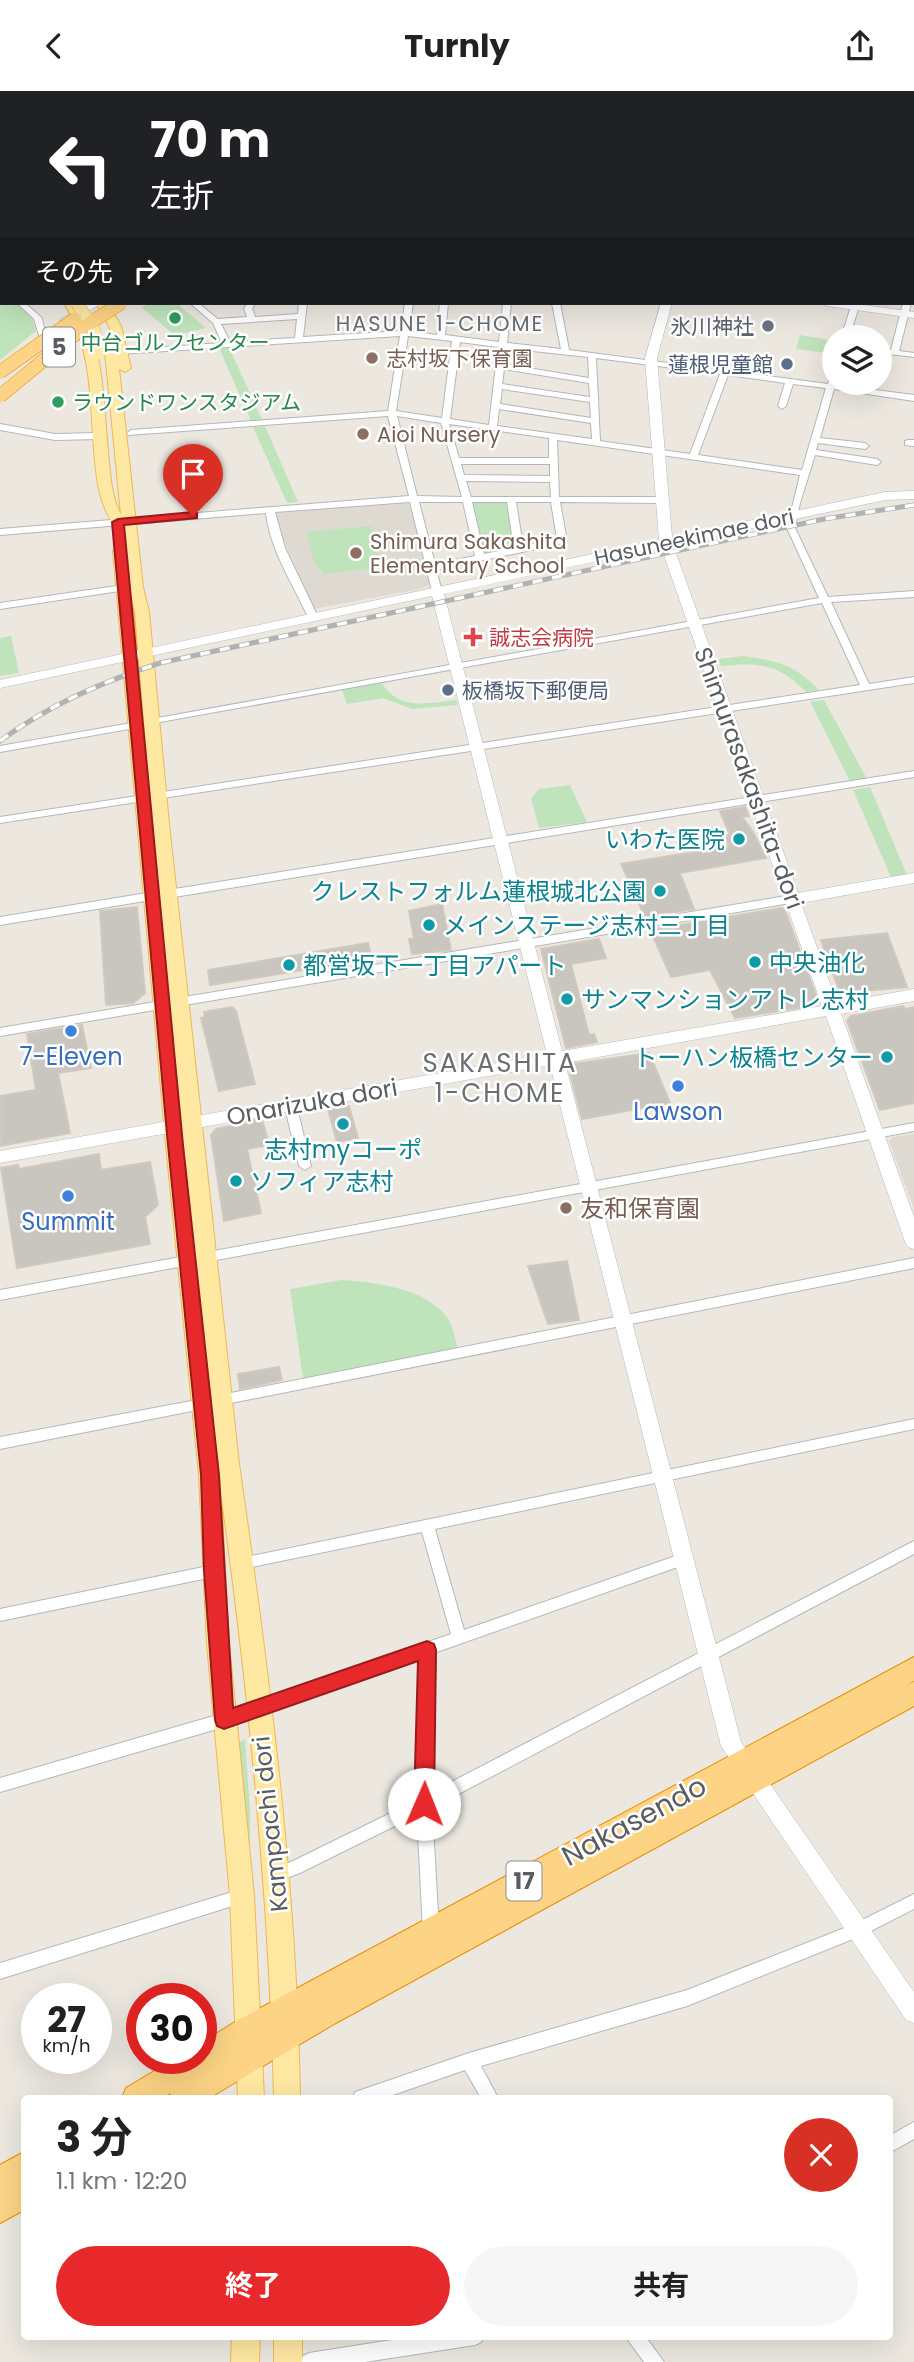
<!DOCTYPE html>
<html lang="ja">
<head>
<meta charset="utf-8">
<style>
  :root { --surface:#fff; --page:#f6f6f6; --text:#222; --muted:#767676; --accent:#e8292b }
  body { margin:0; font-family:Poppins,"Noto Sans JP",sans-serif; background:var(--page); color:var(--text); height:100vh; display:flex; flex-direction:column; font-size:26px; white-space:nowrap }
  * { box-sizing:border-box; margin:0 }
  p { font-size:23px; color:var(--muted) }
  .icon { flex:none; width:38px; height:38px; fill:none; stroke:currentColor; stroke-width:2; stroke-linecap:round; stroke-linejoin:round }
  .map { position:relative; flex:1; overflow:hidden }
  .panel { position:absolute; left:21px; top:2004px; width:872px; height:245px; display:flex; flex-direction:column; background:var(--surface); border-radius:7px; box-shadow:0 7px 28px #0002 }
  .panel>* { flex:none }
  .banner { position:absolute; left:0px; top:0px; width:915px; height:214px; box-shadow:0 7px 28px #0002; background:#202124; color:#fff; overflow:hidden }
  .buttons { position:absolute; left:822px; top:234px; display:grid; gap:14px }
  .buttons a { display:grid; place-items:center; width:70px; height:70px; border-radius:50%; background:var(--surface); box-shadow:0 7px 28px #0002; font-size:35px }
  .speed { position:absolute; left:21px; top:1892px; display:flex; gap:14px; font-size:35px; font-weight:700; text-align:center }
  .speed>* { display:grid; place-content:center; width:91px; height:91px; border-radius:50%; background:var(--surface); box-shadow:0 7px 28px #0002; line-height:1 }
  .speed small { font-size:18px; font-weight:400 }
  .speed .limit { border:10px solid #d22; background:#fff; color:#111 }
  .pin { position:absolute; display:grid; place-items:center; width:60px; height:60px; color:#fff; margin:-72px -30px; border-radius:50% 50% 50% 0; rotate:-45deg; box-shadow:0 0 7px #0007 }
  .pin .icon { rotate:45deg }
  .me { position:absolute; width:77px; margin:-38px; rotate:1deg; stroke-linejoin:round; filter:drop-shadow(0 0 5px #0008) }
  .turn { display:flex; align-items:center; gap:24px; height:147px; padding:0 35px; font-size:32px }
  .turn .icon { width:91px; height:91px; stroke-width:2.5 }
  .turn b { display:block; font-size:49px; line-height:60px }
  .then { display:flex; align-items:center; height:66px; padding:0 35px; background:#0003; gap:14px; font-size:26px }
  .round { display:grid; place-items:center; flex:none; width:74px; height:74px; border-radius:37px; background:var(--page) }
  .summary { display:flex; align-items:center; justify-content:space-between; height:119px; padding:0 35px }
  h1 { font-size:42px; font-weight:700; line-height:52px }
  .button { display:flex; gap:14px; margin-top:auto; padding:14px 35px }
  .button a { flex:1; height:80px; border-radius:42px; background:var(--accent); color:#fff; font-size:28px; font-weight:700; line-height:80px; text-align:center }
  .button a+a { background:var(--page); color:var(--text) }
  header { display:flex; justify-content:space-between; align-items:center; height:91px; padding:0 35px; background:var(--surface); font-size:32px; font-weight:700 }
  .map>svg:first-child { display:block }
</style>
</head>
<body>
<header><svg class="icon" aria-label="back" viewBox="0 0 24 24"><path d="M15 5l-7 7 7 7"/></svg>Turnly<svg class="icon" aria-label="share" viewBox="0 0 24 24"><path d="M12 15V3M7 8l5-5 5 5M5 13v7h14v-7"/></svg></header>
<div class="map">
<svg width="914" height="2271" viewBox="0 0 914 2271">
  <rect width="100%" height="100%" fill="#ece8e0"/>
  <path fill="#dedad1" d="M409 412 430 494 420 498 313 518 276 431V423L279 421Z
    M914 1043V1118L889 1050 893 1046Z"/>
  <path fill="#bfe4bb" d="M0 200 2 212H16L32 228 36 240 0 269Z
    M152 212H176L206 237 173 245 171 241 141 216Z
    M800 244 835 250V263L796 258Z
    M229 256 262 329 251 330 219 257Z
    M265 335 298 411 287 412 253 336Z
    M507 410 515 458 487 464 482 463 472 413 474 411Z
    M371 435 381 476 324 483 314 471 306 441Z
    M11 545 19 582 0 585V547Z
    M743 565C778 570 794 573 819 599L806 601C779 573 759 571 721 575L718 568Z
    M382 592C399 620 428 612 456 609L458 614 412 618 383 607 347 613 342 599Z
    M824 609 867 688 850 690 810 611Z
    M570 694 587 731 539 737 531 707 539 698Z
    M870 696 907 784 891 786 853 699Z
    M341 1189C375 1191 425 1197 447 1226 453 1234 455 1249 458 1258L303 1287 290 1198Z
    M245 1648 250 1719V1757H247L237 1653Z"/>
  <path fill="#c9c5bf" stroke="#d0c9be" stroke-width="2" d="M745 716 749 725 742 726 753 741 766 767 680 782 694 818 645 826 621 773 729 755 724 745 730 744 720 720Z
    M442 813 451 859 412 863 409 848H414L409 820Z
    M137 816 145 902 133 912 106 914 100 820Z
    M781 817 785 819 818 910 815 914 735 927 710 879 671 886 650 839Z
    M887 842 907 896 840 902 821 849Z
    M599 848 606 867 571 873 589 944 594 943 597 951 566 957 541 858Z
    M368 852 372 868 210 894 208 879Z
    M903 915 905 918 914 916V1012L880 1019 847 930 851 925Z
    M232 916 236 920 255 993 219 1000 201 927 205 926 204 921Z
    M82 934 91 977 58 982 70 1042 0 1055V1005L36 999 27 943Z
    M649 962 670 1012 582 1028 569 978 573 973Z
    M349 1015 358 1047 337 1051 328 1018Z
    M262 1028 269 1054 247 1058 261 1122 224 1130 211 1044 216 1038Z
    M99 1063 101 1079 150 1071 158 1114 145 1126 150 1153 17 1177 1 1077 18 1074 19 1078Z
    M567 1170 579 1229 548 1233 528 1175Z
    M279 1276 282 1289 240 1298 238 1283Z"/>
  <g fill="none" stroke-linecap="round" stroke-linejoin="round">
    <g stroke="#b3b7bb" stroke-width="2">
      <path id="street" d="M15 0H21V2H15Z
        M307 0H316L307 2Z
        M385 0H392L393 2H386Z
        M606 0H613L605 2Z
        M0 12H2L0 17Z
        M0 73H2V78H0Z
        M17 212H25L42 227 46 248H40L34 228Z
        M190 212H198L218 228 247 226 244 217 248 212H256L252 217 255 226 298 223 299 212H307L303 246 401 240 405 212H413L409 240 437 244 440 212H448L445 244 499 251 503 212H511L507 252 561 258 552 212H560L569 259 828 293 831 282 835 280 836 294 914 304V310L834 298 820 347 865 352 869 355 865 358 818 352 816 359 877 368 881 371 877 374 815 364 800 412 795 437 828 506 914 500V506L831 511 869 593 914 586V592L0 732V726L860 594 822 512 149 633V629L152 628 819 507 787 437 800 384 557 349 559 406H662L666 409 662 412 560 411 567 450 565 452 436 479 442 500 437 503 432 500 410 411 275 421 285 457 318 526 313 529 308 526C293 493 270 459 266 422L0 444V438L409 405 388 325 128 344 127 342 131 339 388 320 400 245 119 263V259H122L222 252 213 232ZM297 228 295 247 230 251 221 233ZM408 245 452 250 442 327 396 320ZM460 251 498 256 489 334 450 328ZM506 257 588 266 589 287 504 273ZM596 267 720 283 690 363 600 350ZM504 278 589 292 590 306 502 293ZM728 284 785 292 778 315 782 318 786 315 793 293 826 297 802 379 698 364ZM502 298 590 311 591 327 500 313ZM499 318 591 332 592 348 497 335ZM397 325 441 332 462 406 417 405ZM449 333 549 347V367H459ZM461 373H550V385L464 384ZM466 390 550 391 551 406H471ZM419 411H463L475 465 435 473ZM472 411H507L514 457 484 463ZM516 411H551L557 448 523 455Z
        M852 212H860L849 247H841Z
        M903 212H911L899 260 914 262V266L880 262V258L891 259Z
        M0 333 55 343 99 342 103 345 99 348 55 349 0 339Z
        M908 349H914V355L905 354V350Z
        M123 494 126 495V499L0 518V512Z
        M137 631 142 634 140 636 0 661V655Z
        M914 680V686L168 807 163 803 168 799Z
        M153 801 158 805 157 808 0 834V826Z
        M792 804 797 808 796 811 0 945V937Z
        M292 1017 298 1021 311 1075 305 1079 299 1075 286 1021Z
        M914 1032V1040L0 1209V1199Z
        M914 1167V1177L221 1314 216 1313 214 1309 216 1305 221 1304Z
        M202 1308 207 1309 209 1313 207 1317 202 1318 0 1358V1346Z
        M914 1328V1338L435 1438 464 1539 684 1462 689 1464 691 1468 689 1472 434 1562 432 1701 914 1450V1463L432 1717 439 1840 437 1845 431 1848 425 1845 423 1840 417 1724 300 1782 275 1791 270 1789 267 1784 270 1779 291 1771 417 1709 420 1567 224 1636 0 1701V1687L224 1622 451 1543 422 1441 242 1478 237 1476 235 1472 237 1468Z
        M213 1474 218 1476 220 1480 218 1484 213 1486 0 1530V1518Z
        M242 1798 247 1800 250 1805 247 1810 242 1812 0 1888V1872Z
        M914 1803V1818L863 1844 687 1915 481 1975 498 2007H481L465 1979 384 2007H353L355 2001 361 1999 469 1962 687 1899 852 1834Z
        M914 2031V2048L889 2062V2045Z
        M417 2245H484L481 2251 475 2254 365 2271H300L303 2265 309 2262Z
        M625 2245H645L664 2271H644Z"/>
    </g>
    <g stroke="#b4b8bd" stroke-width="1">
      <path id="secondary" d="M481 0H493L494 2H482Z
        M775 0H786L774 2Z
        M799 0H809V2H799Z
        M0 188H2L0 195Z
        M88 212H102L70 231 60 229Z
        M661 212H672L657 267 672 446 885 401 914 400V408L885 409 673 454 798 802 914 782V792L801 812 837 912 914 898V910L841 923 914 1126V1158L908 1156 905 1151 826 925 565 972 741 1651 914 1901V1932L906 1929 721 1655 550 974 0 1072V1060L547 963 432 505 0 597V589L659 449 645 267ZM661 456 822 915 562 960 444 503Z
        M821 212H850L914 221V227L827 215Z"/>
    </g>
    <g stroke="#f1b754" stroke-width="2">
      <path id="primary" d="M0 131 2 132V139H0Z
        M0 150 2 151V159L0 158Z
        M64 212H76C105 257 103 308 108 360 110 381 111 405 121 424L105 261 106 258H115L109 235 96 212H108L121 235 131 277 125 281 119 278 143 496 149 521 169 733 239 1373C269 1582 297 1795 300 2007H274C269 1804 249 1602 221 1402L229 1553 254 1805 264 2007H238L230 1805 207 1553 199 1384 166 1054 113 460 115 457H125L122 431H112C98 410 96 383 94 358 90 307 92 257 64 212ZM132 509 135 521 148 680Z
        M232 2245H260L259 2271H231Z
        M274 2245H302V2271H274Z"/>
    </g>
    <g stroke="#eb8d00" stroke-width="2">
      <path id="highway" d="M781 0H793L780 2Z
        M914 1566V1590L907 1594 914 1591V1615L334 1933 209 2007H169L171 2002 162 2007H122L126 1997 176 1967H201V1952L240 1928Z
        M24 2061V2119L0 2132V2074Z"/>
    </g>
    <use href="#street" fill="#fff" fill-rule="evenodd"/>
    <use href="#secondary" fill="#fff" fill-rule="evenodd"/>
    <use href="#primary" fill="#ffe8a2" fill-rule="evenodd"/>
    <use href="#highway" fill="#fdd486" fill-rule="evenodd"/>
    <g stroke="#b1b2b2" stroke-width="5">
      <path id="rail" d="M0 650C49 614 102 591 160 572L824 428 914 414"/>
    </g>
    <use href="#rail" stroke="#fff" stroke-width="3.5" stroke-dasharray="10" stroke-linecap="butt"/>
    <g stroke="#f1b754" stroke-width="13" stroke-linecap="butt">
      <path id="primary-bridge" d="M77 212 94 239 99 262"/>
    </g>
    <g stroke="#eb8d00" stroke-width="14" stroke-linecap="butt">
      <path id="highway-bridge" d="M0 281 75 228
        M0 305 84 236 121 212"/>
    </g>
    <use href="#primary-bridge" stroke="#ffe8a2" stroke-width="12"/>
    <use href="#highway-bridge" stroke="#fdd486" stroke-width="13"/>
  </g>
  <path fill="#e8292b" stroke="#971b1c" stroke-width="2" d="M193 421 197 422V427L124 434 183 1054 219 1384 233 1617 427 1550 434 1553 436 1559 434 1713 431 1719 424 1722 417 1719 414 1713 418 1570 224 1638 217 1635 215 1629 204 1480 201 1384 168 1054 112 431 118 428Z"/>
  <g fill="#2e9e5b" stroke="#fff" stroke-width="2.5">
    <circle cx="175" cy="227" r="7"/>
    <circle cx="58" cy="311" r="7"/>
  </g>
  <circle fill="#6b7280" stroke="#fff" stroke-width="2.5" cx="768" cy="235" r="7"/>
  <g fill="#8d6e63" stroke="#fff" stroke-width="2.5">
    <circle cx="372" cy="267" r="7"/>
    <circle cx="363" cy="343" r="7"/>
    <circle cx="356" cy="462" r="7"/>
    <circle cx="566" cy="1117" r="7"/>
  </g>
  <g fill="#5c6f8a" stroke="#fff" stroke-width="2.5">
    <circle cx="787" cy="273" r="7"/>
    <circle cx="448" cy="599" r="7"/>
  </g>
  <path fill="#e0444e" stroke="#fff" stroke-width="2.5" d="M469.5 535.5h7v7h7v7h-7v7h-7v-7h-7v-7h7z"/>
  <g fill="#0f9aa8" stroke="#fff" stroke-width="2.5">
    <circle cx="739" cy="748" r="7"/>
    <circle cx="660" cy="800" r="7"/>
    <circle cx="429" cy="834" r="7"/>
    <circle cx="755" cy="871" r="7"/>
    <circle cx="289" cy="874" r="7"/>
    <circle cx="567" cy="908" r="7"/>
    <circle cx="887" cy="966" r="7"/>
    <circle cx="343" cy="1033" r="7"/>
    <circle cx="236" cy="1090" r="7"/>
  </g>
  <g fill="#3f7fe0" stroke="#fff" stroke-width="2.5">
    <circle cx="71" cy="940" r="7"/>
    <circle cx="678" cy="995" r="7"/>
    <circle cx="68" cy="1105" r="7"/>
  </g>
  <g text-anchor="middle" dominant-baseline="central" stroke-width="5" stroke-linejoin="round" paint-order="stroke">
    <g font-size="21" letter-spacing="2" fill="#6a6f73" stroke="#fff">
      <text x="440" y="232">HASUNE 1-CHOME</text>
    </g>
    <g font-size="21" fill="#5b616d" stroke="#fff" text-anchor="end">
      <text x="754" y="235">氷川神社</text>
    </g>
    <g font-size="21" fill="#27864d" stroke="#fff">
      <text x="175" y="251">中台ゴルフセンター</text>
      <text x="72" y="311" text-anchor="start">ラウンドワンスタジアム</text>
    </g>
    <g font-size="21" fill="#785e54" stroke="#fff" text-anchor="start">
      <text x="386" y="267">志村坂下保育園</text>
      <text x="377" y="343">Aioi Nursery</text>
      <text x="370" y="450">Shimura Sakashita<tspan x="370" dy="24">Elementary School</tspan></text>
    </g>
    <g font-size="21" fill="#4e5e75" stroke="#fff" text-anchor="end">
      <text x="773" y="273">蓮根児童館</text>
      <text x="462" y="599" text-anchor="start">板橋坂下郵便局</text>
    </g>
    <g font-size="21" fill="#595d61" stroke="#fff">
      <text transform="translate(694 446) rotate(-12)">Hasuneekimae dori</text>
    </g>
    <g font-size="21" fill="#be3a42" stroke="#fff" text-anchor="start">
      <text x="489" y="546">誠志会病院</text>
    </g>
    <g fill="#fff" stroke="#8b8e90" stroke-width="2">
      <rect x="43" y="236.5" width="32" height="39" rx="5"/>
      <rect x="506.5" y="1770.5" width="35" height="39" rx="5"/>
    </g>
    <g font-size="23" font-weight="bold" fill="#595d61">
      <text x="59" y="256">5</text>
      <text x="524" y="1790">17</text>
    </g>
    <g font-size="24" fill="#595d61" stroke="#fff">
      <text transform="translate(749 687) rotate(70)">Shimurasakashita-dori</text>
      <text transform="translate(312 1011) rotate(-10)">Onarizuka dori</text>
      <text transform="translate(270 1733) rotate(-96)">Kampachi dori</text>
    </g>
    <g font-size="24" fill="#0d838f" stroke="#fff" text-anchor="start">
      <text x="725" y="748" text-anchor="end">いわた医院</text>
      <text x="646" y="800" text-anchor="end">クレストフォルム蓮根城北公園</text>
      <text x="443" y="834">メインステージ志村三丁目</text>
      <text x="769" y="871">中央油化</text>
      <text x="303" y="874">都営坂下一丁目アパート</text>
      <text x="581" y="908">サンマンションアトレ志村</text>
      <text x="873" y="966" text-anchor="end">トーハン板橋センター</text>
      <text x="343" y="1058" text-anchor="middle">志村myコーポ</text>
      <text x="250" y="1090">ソフィア志村</text>
    </g>
    <g font-size="24" fill="#366cbe" stroke="#fff">
      <text x="71" y="965">7-Eleven</text>
      <text x="678" y="1020">Lawson</text>
      <text x="68" y="1130">Summit</text>
    </g>
    <g font-size="24" fill="#785e54" stroke="#fff" text-anchor="start">
      <text x="580" y="1117">友和保育園</text>
    </g>
    <g font-size="26" letter-spacing="2" fill="#6a6f73" stroke="#fff">
      <text x="500" y="972">SAKASHITA<tspan x="500" dy="30">1-CHOME</tspan></text>
    </g>
    <g font-size="28" fill="#595d61" stroke="#fff">
      <text transform="translate(634 1730) rotate(-28)">Nakasendo</text>
    </g>
  </g>
</svg>
<div class="buttons">
<a><svg class="icon" aria-label="layers" viewBox="0 0 24 24"><path d="M12 4l9 5-9 5-9-5zM3 14l9 5 9-5"/></svg></a>
</div>
<div class="speed"><div>27<small>km/h</small></div><div class="limit">30</div></div>
<div class="pin" style="left:193px;top:425px;background:#d93025"><svg class="icon" aria-label="arrive" viewBox="0 0 24 24"><path d="M6 21V4h12l-3 4 3 4H6"/></svg></div>
<svg class="me" style="left:424px;top:1713px" viewBox="-20 -20 40 40"><circle r="19" fill="#fff"/><path d="M0-13L10 11 0 6-10 11z" fill="#e8292b"/></svg>
<div class="banner">
<div class="turn"><svg class="icon" aria-label="left" viewBox="0 0 24 24"><path d="M17 20v-9H6M10 6l-5 5 5 5"/></svg><div><b>70 m</b>左折</div></div>
<div class="then">その先<svg class="icon" aria-label="right" viewBox="0 0 24 24"><path d="M7 20v-9h11M14 6l5 5-5 5"/></svg></div>
</div>
<section class="panel">
<div class="summary"><div><h1>3 分</h1><p>1.1 km · 12:20</p></div><a class="round" style="background:#d93025;color:#fff"><svg class="icon" aria-label="close" viewBox="0 0 24 24"><path d="M6 6l12 12M18 6L6 18"/></svg></a></div>
<div class="button"><a>終了</a><a>共有</a></div>
</section>
</div>
</body>
</html>
